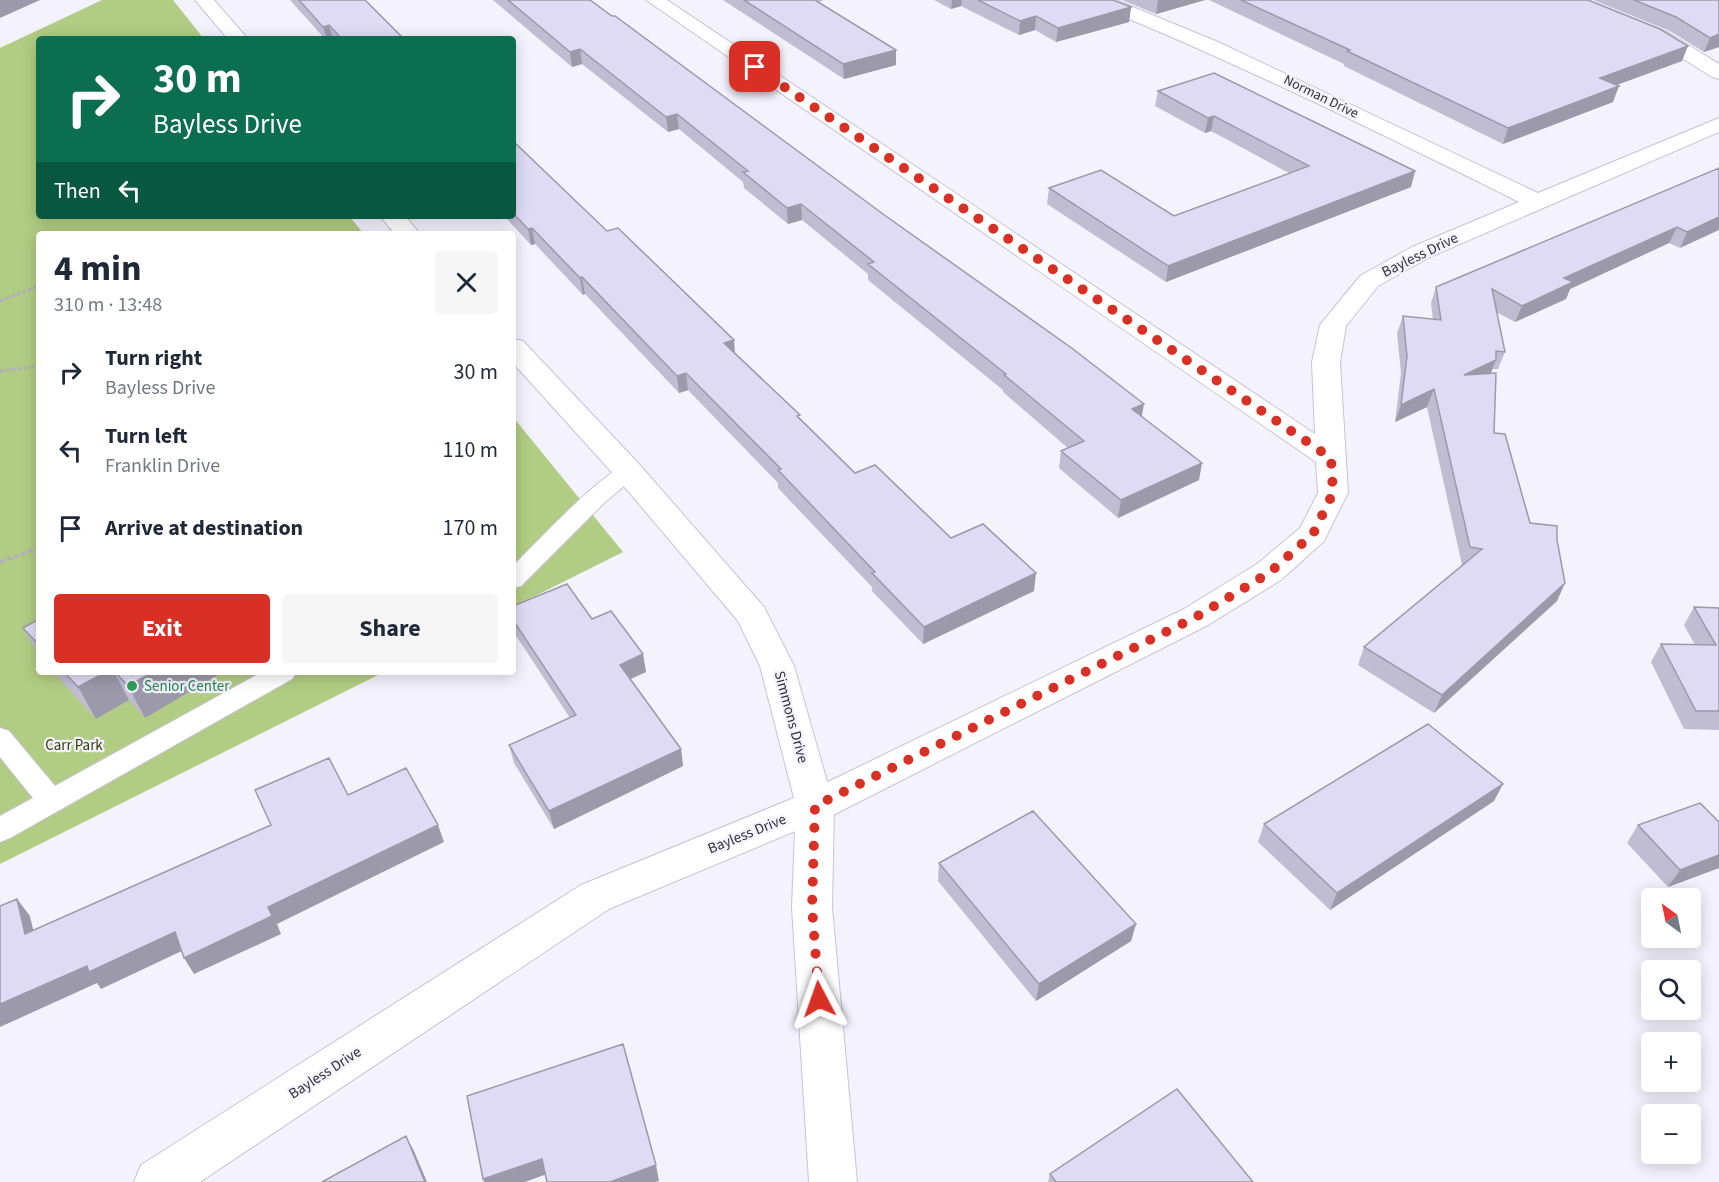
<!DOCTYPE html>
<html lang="en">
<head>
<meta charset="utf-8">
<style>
  :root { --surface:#fff; --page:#f6f6f7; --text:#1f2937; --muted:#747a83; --accent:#d93025 }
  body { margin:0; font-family:"Source Sans 3",sans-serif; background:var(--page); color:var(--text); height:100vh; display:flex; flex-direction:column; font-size:22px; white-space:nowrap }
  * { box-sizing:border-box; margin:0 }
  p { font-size:20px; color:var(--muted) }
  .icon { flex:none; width:33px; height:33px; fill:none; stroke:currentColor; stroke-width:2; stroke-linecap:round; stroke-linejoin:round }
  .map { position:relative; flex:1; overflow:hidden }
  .sheet { position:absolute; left:36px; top:231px; width:480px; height:444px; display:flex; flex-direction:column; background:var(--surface); border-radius:6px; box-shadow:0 3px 15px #0003 }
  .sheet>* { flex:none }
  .banner { position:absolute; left:36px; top:36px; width:480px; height:183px; border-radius:6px; box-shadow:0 3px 15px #0003; background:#0b6e4f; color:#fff; overflow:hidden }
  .needle { width:39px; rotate:327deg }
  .fabs { position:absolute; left:1641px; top:888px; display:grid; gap:12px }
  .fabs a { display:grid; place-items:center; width:60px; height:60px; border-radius:6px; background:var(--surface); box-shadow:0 3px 15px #0003; font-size:30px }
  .pin { position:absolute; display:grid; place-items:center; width:51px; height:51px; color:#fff; margin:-26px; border-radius:12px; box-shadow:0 3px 9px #0006 }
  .me { position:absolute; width:66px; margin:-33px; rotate:356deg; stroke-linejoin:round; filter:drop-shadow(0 0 4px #0008) }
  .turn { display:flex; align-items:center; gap:21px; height:126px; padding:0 18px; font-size:27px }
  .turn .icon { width:78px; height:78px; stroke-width:2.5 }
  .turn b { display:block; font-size:42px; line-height:51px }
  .then { display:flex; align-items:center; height:57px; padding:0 18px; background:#0003; gap:12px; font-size:22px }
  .round { display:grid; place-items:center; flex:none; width:63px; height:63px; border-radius:6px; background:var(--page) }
  .overview { display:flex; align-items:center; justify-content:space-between; height:102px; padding:0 18px }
  h1 { font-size:36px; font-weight:700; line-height:45px }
  .button { display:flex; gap:12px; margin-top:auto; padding:12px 18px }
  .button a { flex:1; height:69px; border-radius:6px; background:var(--accent); color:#fff; font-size:24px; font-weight:700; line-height:69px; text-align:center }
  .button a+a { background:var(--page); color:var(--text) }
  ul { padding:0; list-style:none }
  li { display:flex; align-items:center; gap:18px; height:78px; padding:0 18px }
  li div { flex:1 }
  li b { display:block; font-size:22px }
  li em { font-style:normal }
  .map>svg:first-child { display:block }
</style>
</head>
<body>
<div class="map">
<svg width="1719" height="1182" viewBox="0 0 1719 1182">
  <rect width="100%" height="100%" fill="#f4f2fd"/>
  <path fill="#b1cd83" d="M102 0H173L204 39H39V216H349L364 234H39V672H384L0 864V48Z
    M513 417 623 552 513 607Z"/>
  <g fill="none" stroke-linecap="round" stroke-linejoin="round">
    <g stroke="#c7c2da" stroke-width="2">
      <path id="service" d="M628 464 636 466 639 471 636 476 604 503 521 586 513 588V566C535 544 603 471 628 464Z
        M262 672H296L292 679 10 838 0 842V816L33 798 0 757V728L9 731 55 786Z"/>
    </g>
    <g stroke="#c7c2da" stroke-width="2">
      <path id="minor" d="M646 0H667L1315 434 1312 362 1320 325 1360 276 1412 247 1519 202C1378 132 1238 63 1093 4L1091 0H1116L1218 42 1538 193 1719 118V132L1430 257 1378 286 1346 326 1340 362 1348 493 1324 541 1281 580 1208 625 829 817 609 909 200 1182H134L141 1165 581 885 801 795 1184 609 1257 564 1300 528 1318 493 1316 462Z
        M1562 0H1587L1669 33 1719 64V79L1712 77 1655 41 1564 4Z"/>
    </g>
    <g stroke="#c7c2da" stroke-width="2">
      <path id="tertiary" d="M195 0H214L248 39H228Z
        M380 216H405L420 234H395Z
        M513 339 523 341 639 464 764 607 794 666 834 806 832 907 857 1182H809L792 907 796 806 760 666 738 621 617 478 513 363Z"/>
    </g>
    <path stroke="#b1afba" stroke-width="3" stroke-dasharray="4 2" stroke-linecap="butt" d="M0 301 39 286
      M0 371 39 366"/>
    <path stroke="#b1afba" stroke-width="4" stroke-dasharray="4.5 3" stroke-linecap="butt" d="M0 562 39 548"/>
    <use href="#service" fill="#fff" fill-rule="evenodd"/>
    <use href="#minor" fill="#fff" fill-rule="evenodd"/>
    <use href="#tertiary" fill="#fff" fill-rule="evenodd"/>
  </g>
  <path fill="#c0bcd2" d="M290 0H365L404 39H325Z
    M493 0H590L1142 417 1199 480 1118 518 1059 468 1061 451 1068 448 1003 392V390L868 280V274L802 220 788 224 744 188 743 182 679 129 668 132 582 64 572 67Z
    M723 0H824L819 2 896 65 844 79Z
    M934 0H1113L1131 7 1129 22 1056 42 1035 30 1019 35 961 6 951 9Z
    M1122 0H1205L1156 14Z
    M1209 0H1588L1682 61 1616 85 1613 102 1503 144 1344 66V64Z
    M1593 0H1719V47L1704 52 1670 31Z
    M1158 91 1415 171 1411 187 1166 282 1047 204 1049 188 1174 216 1289 173 1211 131 1205 133 1155 106Z
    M513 141 607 231 734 340 735 353 855 473 951 538 1034 591 923 644 872 591V587L778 488V483L688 390 679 393 585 294 583 295 535 244 531 245 504 216H513Z
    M1719 168 1680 248 1669 243 1570 289 1566 299 1515 322 1496 312 1505 352 1498 369H1493L1491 373 1494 433 1530 523 1557 601 1434 713 1358 665 1364 647 1462 565 1427 407 1395 422 1401 373 1397 333 1403 316 1433 320 1431 303 1436 287Z
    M513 606 592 619 643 654 646 672 631 679 681 749 683 766 554 829 514 763 509 745 570 718 513 631Z
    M1694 607 1719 608V730L1684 729 1651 662 1661 644 1695 645 1684 625Z
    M39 619V655L23 628Z
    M53 672H223L145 718 129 700 96 719Z
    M1494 801 1330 910 1258 842 1264 824Z
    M1719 822V868L1668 887 1627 843 1638 825Z
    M939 863 1136 924 1131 941 1036 1001 938 881Z
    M1050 1174 1253 1182H1048Z"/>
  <path fill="#9c99ab" d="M0 0H40L0 18Z
    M952 0H962L961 6 951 9Z
    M1158 0H1205L1156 14Z
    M1131 7 1129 22 1056 42 1058 28Z
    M1036 16 1035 30 1019 35 1020 21Z
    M329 25 333 39H327L323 27Z
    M1719 34V47L1704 52 1710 38Z
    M1688 46 1682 61 1595 93 1600 78Z
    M580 49 582 64 572 67 570 52Z
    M896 50V65L844 79 843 64Z
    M1619 86 1613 102 1503 144 1508 128Z
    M677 114 679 129 668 132 666 117Z
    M1214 116 1211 131 1205 133 1208 118Z
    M1415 171 1411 187 1166 282 1168 266Z
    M801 204 802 220 788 224 787 208Z
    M1719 217V230L1680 248 1687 232Z
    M1677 227 1669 243 1570 289 1566 299 1515 322 1522 306 1564 278Z
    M532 228 535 244 531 245 528 229Z
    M582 277 585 294 583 295 580 278Z
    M734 340 735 357 724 343Z
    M1496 360 1489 377 1464 375Z
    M686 373 688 390 679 393 677 376Z
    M1434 389 1427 407 1395 422 1401 405Z
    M1144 404 1141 421 1132 409Z
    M1202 463 1199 480 1118 518 1121 500Z
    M1036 573 1034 591 923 644 924 627Z
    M1565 583 1557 601 1434 713 1442 695Z
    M643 654 646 672 623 682 620 665Z
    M106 672H114L129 700 96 719 78 687Z
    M153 672H223L145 718 128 686Z
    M681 749 683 766 554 829 549 811Z
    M1503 784 1494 801 1330 910 1337 893Z
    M438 825 444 842 277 924 281 934 194 974 184 958 268 907Z
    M1719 855V868L1668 887 1680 870Z
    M17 899 30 916 38 951 25 934Z
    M1136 924 1131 941 1036 1001 1039 984Z
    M175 932 186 949 101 989 97 983 0 1027V1004L87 966Z
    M406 1136 414 1151 427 1182H425Z
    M542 1159 547 1174 525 1182H484L483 1179Z
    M656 1165 659 1181 655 1182H610Z"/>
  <path fill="#dfdbf4" stroke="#9c99ab" stroke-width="1.5" d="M299 0H365L404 39H342L329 25 323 27Z
    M508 0H590L612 16H615L883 214 1073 349 1144 404 1132 409 1202 463 1121 500 1061 451 1084 441 1004 375 1006 374 868 264 874 262 801 204 787 208 743 172 748 171 677 114 666 117 580 49 570 52Z
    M744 0H815L896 50 843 64Z
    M978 0H1113L1131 7 1058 28 1036 16 1020 21Z
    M1241 0H1588L1660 29 1688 46 1600 78 1619 86 1508 128 1347 51 1350 50Z
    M1634 0H1719V34L1710 38 1676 17Z
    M1214 73 1415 171 1168 266 1049 188 1101 170 1174 216 1309 166 1214 116 1208 118 1158 91Z
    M513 141 607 231 618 228 734 340 724 343 800 415 797 416 855 473 875 465 951 538 983 524 1036 573 924 627 872 573 875 572 778 470 781 469 686 373 677 376 582 277 580 278 532 228 528 229 513 213Z
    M1719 168V217L1687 232 1677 227 1564 278 1573 282 1522 306 1492 289 1505 352 1496 351V360L1464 375 1496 373 1494 433 1505 434 1530 523 1557 526V540L1565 583 1442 695 1364 647 1482 549 1470 547 1434 389 1401 405 1407 356 1403 316 1441 320 1436 287Z
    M567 584 592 619 611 611 643 654 620 665 681 749 549 811 509 745 576 715 513 620V606Z
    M1694 607 1719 608V711H1696L1661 644 1716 645Z
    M39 619V645L23 628Z
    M64 672H106L78 687Z
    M115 672H153L128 686Z
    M1428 724 1503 784 1337 893 1264 824Z
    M329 758 348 795 406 768 438 825 268 907 272 916 184 958 175 932 89 972 87 966 0 1004V906L17 899 25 934 271 825 255 790Z
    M1700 803 1719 822V855L1680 870 1638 825Z
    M1033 811 1136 924 1039 984 939 863Z
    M623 1044 656 1165 610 1182H547L542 1159 483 1179 467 1096Z
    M1177 1089 1253 1182H1056L1050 1174Z
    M406 1136 425 1182H322Z"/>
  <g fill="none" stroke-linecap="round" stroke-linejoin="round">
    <path stroke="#d93025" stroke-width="10" stroke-dasharray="0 18" d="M755 67 1331 458 1333 493 1313 534 1269 573 1196 617 815 806 812 907 819 999"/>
  </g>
  <circle fill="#2e9e5b" stroke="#f4f2fd" stroke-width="2" cx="132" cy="686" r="6"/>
  <g text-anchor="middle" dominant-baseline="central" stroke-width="4.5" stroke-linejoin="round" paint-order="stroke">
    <g font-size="14" fill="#323039" stroke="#f4f2fd">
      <text transform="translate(1321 97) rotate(26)">Norman Drive</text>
    </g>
    <g font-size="15" fill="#323039" stroke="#f4f2fd">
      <text transform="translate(1420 255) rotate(-26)">Bayless Drive</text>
      <text transform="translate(791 717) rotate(75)">Simmons Drive</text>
      <text transform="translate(747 834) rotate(-22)">Bayless Drive</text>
      <text transform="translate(325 1073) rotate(-33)">Bayless Drive</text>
    </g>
    <g font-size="15" fill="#27864d" stroke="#f4f2fd" text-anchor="start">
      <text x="144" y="686">Senior Center</text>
    </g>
    <g font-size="15" fill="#2c3d03" stroke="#f4f2fd">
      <text x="74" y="745">Carr Park</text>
    </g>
  </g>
</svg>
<div class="fabs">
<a><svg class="needle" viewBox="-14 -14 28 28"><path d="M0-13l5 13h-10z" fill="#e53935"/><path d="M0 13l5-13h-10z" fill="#747a83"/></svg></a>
<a><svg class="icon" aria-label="search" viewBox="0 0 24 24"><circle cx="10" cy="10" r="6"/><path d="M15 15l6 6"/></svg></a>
<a>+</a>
<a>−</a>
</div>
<div class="pin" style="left:755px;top:67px;background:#d93025"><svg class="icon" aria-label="arrive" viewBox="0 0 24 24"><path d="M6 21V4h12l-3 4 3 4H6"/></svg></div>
<svg class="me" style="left:819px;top:999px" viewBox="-20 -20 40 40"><path d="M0-17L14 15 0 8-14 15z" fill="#d93025" stroke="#fff" stroke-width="4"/></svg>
<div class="banner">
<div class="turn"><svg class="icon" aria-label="right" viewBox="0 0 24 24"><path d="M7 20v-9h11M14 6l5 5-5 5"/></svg><div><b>30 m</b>Bayless Drive</div></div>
<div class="then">Then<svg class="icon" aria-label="left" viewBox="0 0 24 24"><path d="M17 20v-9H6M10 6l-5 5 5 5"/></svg></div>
</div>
<section class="sheet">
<div class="overview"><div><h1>4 min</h1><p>310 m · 13:48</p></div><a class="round"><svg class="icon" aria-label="close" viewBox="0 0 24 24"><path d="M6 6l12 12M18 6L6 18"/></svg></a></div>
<ul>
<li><svg class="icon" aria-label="right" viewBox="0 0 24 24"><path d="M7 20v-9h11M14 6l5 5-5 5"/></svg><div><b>Turn right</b><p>Bayless Drive</p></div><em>30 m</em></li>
<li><svg class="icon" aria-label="left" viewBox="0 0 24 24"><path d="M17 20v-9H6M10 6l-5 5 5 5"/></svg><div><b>Turn left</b><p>Franklin Drive</p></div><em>110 m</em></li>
<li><svg class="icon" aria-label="arrive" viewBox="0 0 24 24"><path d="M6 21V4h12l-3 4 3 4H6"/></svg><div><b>Arrive at destination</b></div><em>170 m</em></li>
</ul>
<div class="button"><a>Exit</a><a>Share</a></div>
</section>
</div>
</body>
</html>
